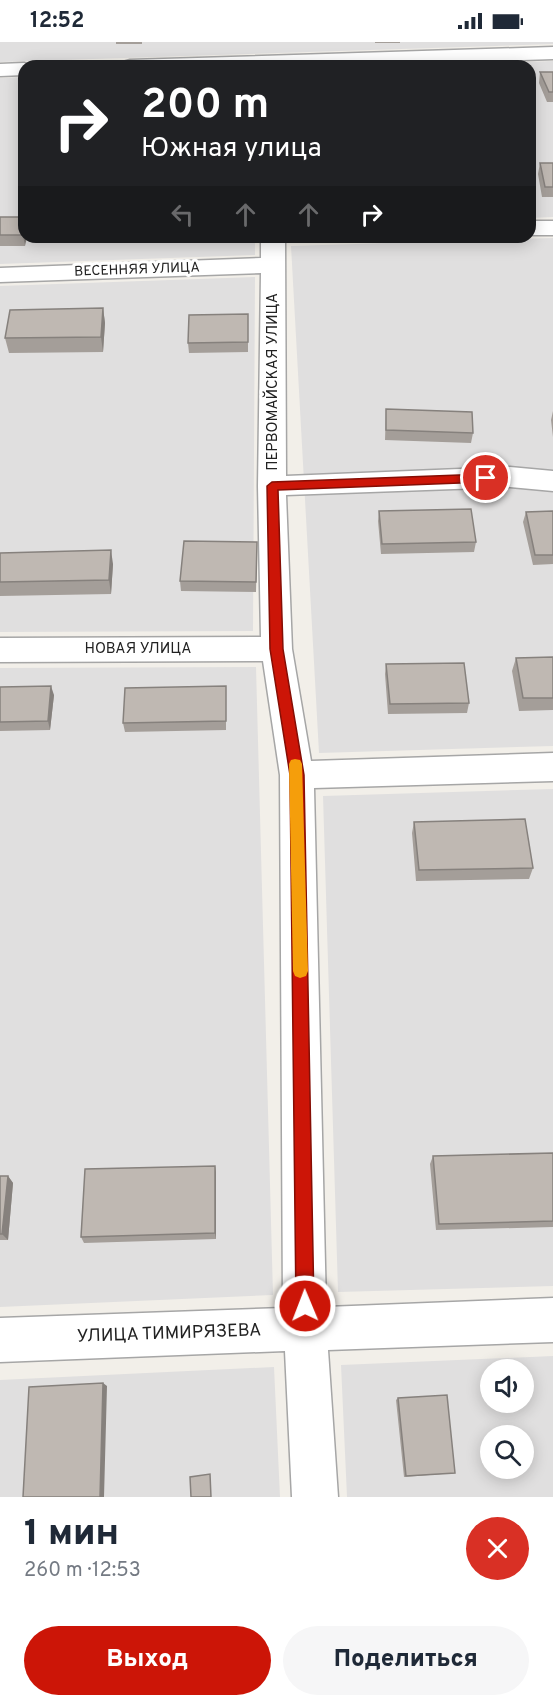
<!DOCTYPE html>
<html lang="ru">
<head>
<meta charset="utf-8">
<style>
  :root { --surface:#fff; --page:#f6f6f7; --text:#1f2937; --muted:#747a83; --accent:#cc1507 }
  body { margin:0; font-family:Overpass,sans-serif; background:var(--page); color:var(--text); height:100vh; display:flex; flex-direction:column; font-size:22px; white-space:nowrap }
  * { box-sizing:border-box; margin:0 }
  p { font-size:20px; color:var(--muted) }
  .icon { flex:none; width:33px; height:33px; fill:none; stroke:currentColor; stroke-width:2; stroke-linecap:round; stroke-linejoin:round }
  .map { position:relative; height:1455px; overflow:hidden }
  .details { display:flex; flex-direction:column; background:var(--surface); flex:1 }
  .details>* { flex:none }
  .banner { position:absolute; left:18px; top:18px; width:518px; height:183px; border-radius:18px; box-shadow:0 3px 15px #0003; background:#202124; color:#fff; overflow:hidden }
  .controls { position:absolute; left:480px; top:1317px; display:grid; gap:12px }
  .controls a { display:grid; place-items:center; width:54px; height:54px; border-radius:50%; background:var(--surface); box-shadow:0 3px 15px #0003; font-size:30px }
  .pin { position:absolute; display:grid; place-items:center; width:51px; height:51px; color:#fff; margin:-26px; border:3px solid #fff; border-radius:50%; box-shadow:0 2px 6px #0007 }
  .me { position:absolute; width:66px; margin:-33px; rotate:359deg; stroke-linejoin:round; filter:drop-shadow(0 0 4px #0008) }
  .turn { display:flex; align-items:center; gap:21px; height:126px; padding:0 24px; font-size:27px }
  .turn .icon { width:78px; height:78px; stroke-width:2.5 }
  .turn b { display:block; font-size:42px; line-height:51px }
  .lanes { display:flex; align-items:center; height:57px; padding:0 24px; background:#0003; justify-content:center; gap:30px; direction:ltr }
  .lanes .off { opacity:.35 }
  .round { display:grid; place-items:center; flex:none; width:63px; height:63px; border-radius:32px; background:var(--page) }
  .overview { display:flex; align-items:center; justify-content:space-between; height:102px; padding:0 24px }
  h1 { font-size:36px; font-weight:800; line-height:45px }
  .primary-button { display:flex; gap:12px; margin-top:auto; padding:12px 24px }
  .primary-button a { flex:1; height:69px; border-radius:36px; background:var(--accent); color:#fff; font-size:24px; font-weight:800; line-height:69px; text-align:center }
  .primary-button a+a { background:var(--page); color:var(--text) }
  .status { display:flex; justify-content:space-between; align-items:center; height:42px; padding:0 30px; background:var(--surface); direction:ltr }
  .status svg { height:16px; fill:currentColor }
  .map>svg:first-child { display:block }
</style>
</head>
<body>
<div class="status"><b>12:52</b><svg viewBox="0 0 49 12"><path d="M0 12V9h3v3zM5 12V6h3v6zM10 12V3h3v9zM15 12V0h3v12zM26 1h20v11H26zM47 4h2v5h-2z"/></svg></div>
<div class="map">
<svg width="553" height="1455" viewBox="0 0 553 1455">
  <rect width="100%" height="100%" fill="#f2efe9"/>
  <path fill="#e0dfdf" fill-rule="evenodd" d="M0 0H553V2L0 20Z
    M553 19V175L530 176V24H392Z
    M24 35V195H255V213L0 222V36Z
    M553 196V704L319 711 291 204Z
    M255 235 253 589 0 590V244Z
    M256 625 273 1253 0 1265V626Z
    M553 747V1244L338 1250 323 754Z
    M553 1314V1455H347L341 1323ZM490 1328H524V1360H490ZM490 1394H524V1426H490Z
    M274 1325 280 1455H0V1338Z"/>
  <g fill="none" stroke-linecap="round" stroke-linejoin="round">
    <g stroke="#a6a6a6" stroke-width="3">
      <path id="minor" d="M553 5V17L326 24H120L123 20 130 18Z
        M24 21 32 24H24V33L0 34V22Z
        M530 179H553V193H530Z
        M261 195H285L286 434 510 425 553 429V449L510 445 286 453 292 607 311 719 553 711V739L314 746 326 1265 553 1256V1300L328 1308 338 1455H292L285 1309 0 1320V1276L283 1266 280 733 263 619 0 620V596L261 595 258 444 261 231 0 240V226L261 216Z"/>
    </g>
    <use href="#minor" fill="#fff" fill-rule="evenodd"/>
  </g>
  <path fill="#a49e99" d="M116 0H142V2H116Z
    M375 0H400V1H375Z
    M540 30H553V60H547L539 41Z
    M540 121H553V155H542L538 132Z
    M0 175H24L25 204H0Z
    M87 195H133V200L88 201Z
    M188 195H244L188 196Z
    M103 266 105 281 103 310 9 311 5 296Z
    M248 272V310L189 311 188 301Z
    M386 367 473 391 471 401 385 398Z
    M553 369V395L551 378Z
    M379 469 476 500 474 510 381 512 378 479Z
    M553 469V522L533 523 523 480 526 470Z
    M257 510 256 550 181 549 180 539Z
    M0 511 113 522 111 552 0 554Z
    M553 615V668L519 669 512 629 516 616Z
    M386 622 469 661 467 671 388 672 385 632Z
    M0 645 54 653 50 688 0 689Z
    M226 653V688L125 690 123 681Z
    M414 780 533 826 529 837 416 839 412 791Z
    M553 1111V1185L436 1188 430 1122 433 1114Z
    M215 1124 216 1131V1197L84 1201 81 1195Z
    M0 1134H8L13 1141 8 1198H0Z
    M398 1356 455 1431 404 1435 396 1358Z"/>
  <path fill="#86817d" d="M24 188V195H27L25 204 23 193Z
    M103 266 105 281 103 310 101 295Z
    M111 508 113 522 111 552 109 538Z
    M51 644 54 653 50 688 48 679Z
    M215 1124 216 1131V1197L215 1191Z
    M8 1134 13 1141 8 1198 2 1192Z
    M103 1341 107 1344 104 1455H100Z"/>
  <path fill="#bfb8b2" stroke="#86817d" stroke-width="1.5" d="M540 30H553V50H549Z
    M540 121H553V145H545Z
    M0 175H24V188L23 193H0Z
    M103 266 101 295 5 296 10 268Z
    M248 272V300L188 301 189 273Z
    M386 367 472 370 473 391 386 388Z
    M471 467 476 500 382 502 379 469Z
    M553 469V513H535L526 470Z
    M184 499 257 500 256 540 180 539Z
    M111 508 109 538 0 540V511Z
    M553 615V656H523L516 616Z
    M464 621 469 661 390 662 386 622Z
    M51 644 48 679 0 680V645Z
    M226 644V679L123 681 125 646Z
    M525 777 533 826 419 828 414 780Z
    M553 1111V1179L439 1182 433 1114Z
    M215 1124V1191L81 1195 85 1127Z
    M0 1134H8L2 1192H0Z
    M103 1341 100 1455H23L29 1345Z
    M447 1353 455 1431 406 1434 398 1356Z
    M210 1432 211 1455H191L190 1435Z"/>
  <path fill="#cc1507" stroke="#850e05" stroke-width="1.5" d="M486 432 492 436 486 440 278 448 283 607 304 733 314 1264 311 1270 305 1273 299 1270 296 1264 290 733 270 607 267 444 272 440Z"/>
  <path fill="#f59e0b" d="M295 717 300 718 302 722 308 929 306 934 300 936 295 934 293 929 289 722 291 718Z"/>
  <g text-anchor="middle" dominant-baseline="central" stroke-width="6" stroke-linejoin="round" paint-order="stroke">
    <g font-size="14" fill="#222" stroke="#fff">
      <text transform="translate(137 228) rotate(-2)">ВЕСЕННЯЯ УЛИЦА</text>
    </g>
    <g font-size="15" fill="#222" stroke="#fff">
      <text transform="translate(273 340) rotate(-90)">ПЕРВОМАЙСКАЯ УЛИЦА</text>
      <text x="138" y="607">НОВАЯ УЛИЦА</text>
    </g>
    <g font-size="18" fill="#222" stroke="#fff">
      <text transform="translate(169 1292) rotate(-2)">УЛИЦА ТИМИРЯЗЕВА</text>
    </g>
  </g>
</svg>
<div class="controls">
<a><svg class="icon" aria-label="sound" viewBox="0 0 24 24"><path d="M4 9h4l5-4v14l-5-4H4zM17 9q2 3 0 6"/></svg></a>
<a><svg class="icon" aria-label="search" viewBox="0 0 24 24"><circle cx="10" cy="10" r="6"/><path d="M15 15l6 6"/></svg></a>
</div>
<div class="pin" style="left:486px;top:436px;background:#d93025"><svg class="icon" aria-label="arrive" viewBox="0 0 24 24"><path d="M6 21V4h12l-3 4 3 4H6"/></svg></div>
<svg class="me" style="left:305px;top:1264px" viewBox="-20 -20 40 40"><circle r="17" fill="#cc1507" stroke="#fff" stroke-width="3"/><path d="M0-11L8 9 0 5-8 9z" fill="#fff"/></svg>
<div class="banner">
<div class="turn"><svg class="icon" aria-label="right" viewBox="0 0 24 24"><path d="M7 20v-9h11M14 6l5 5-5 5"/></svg><div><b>200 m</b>Южная улица</div></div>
<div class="lanes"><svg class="icon off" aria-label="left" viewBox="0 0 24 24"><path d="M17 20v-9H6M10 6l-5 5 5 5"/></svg><svg class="icon off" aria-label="ahead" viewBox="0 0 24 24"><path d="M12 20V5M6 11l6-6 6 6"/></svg><svg class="icon off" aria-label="ahead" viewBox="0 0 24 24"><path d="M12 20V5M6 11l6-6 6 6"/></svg><svg class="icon" aria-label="right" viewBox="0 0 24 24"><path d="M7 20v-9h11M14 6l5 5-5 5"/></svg></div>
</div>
</div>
<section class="details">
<div class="overview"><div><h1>1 мин</h1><p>260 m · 12:53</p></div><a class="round" style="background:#d93025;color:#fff"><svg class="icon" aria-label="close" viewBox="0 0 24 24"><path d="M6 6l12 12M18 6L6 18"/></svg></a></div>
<div class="primary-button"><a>Выход</a><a>Поделиться</a></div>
</section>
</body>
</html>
